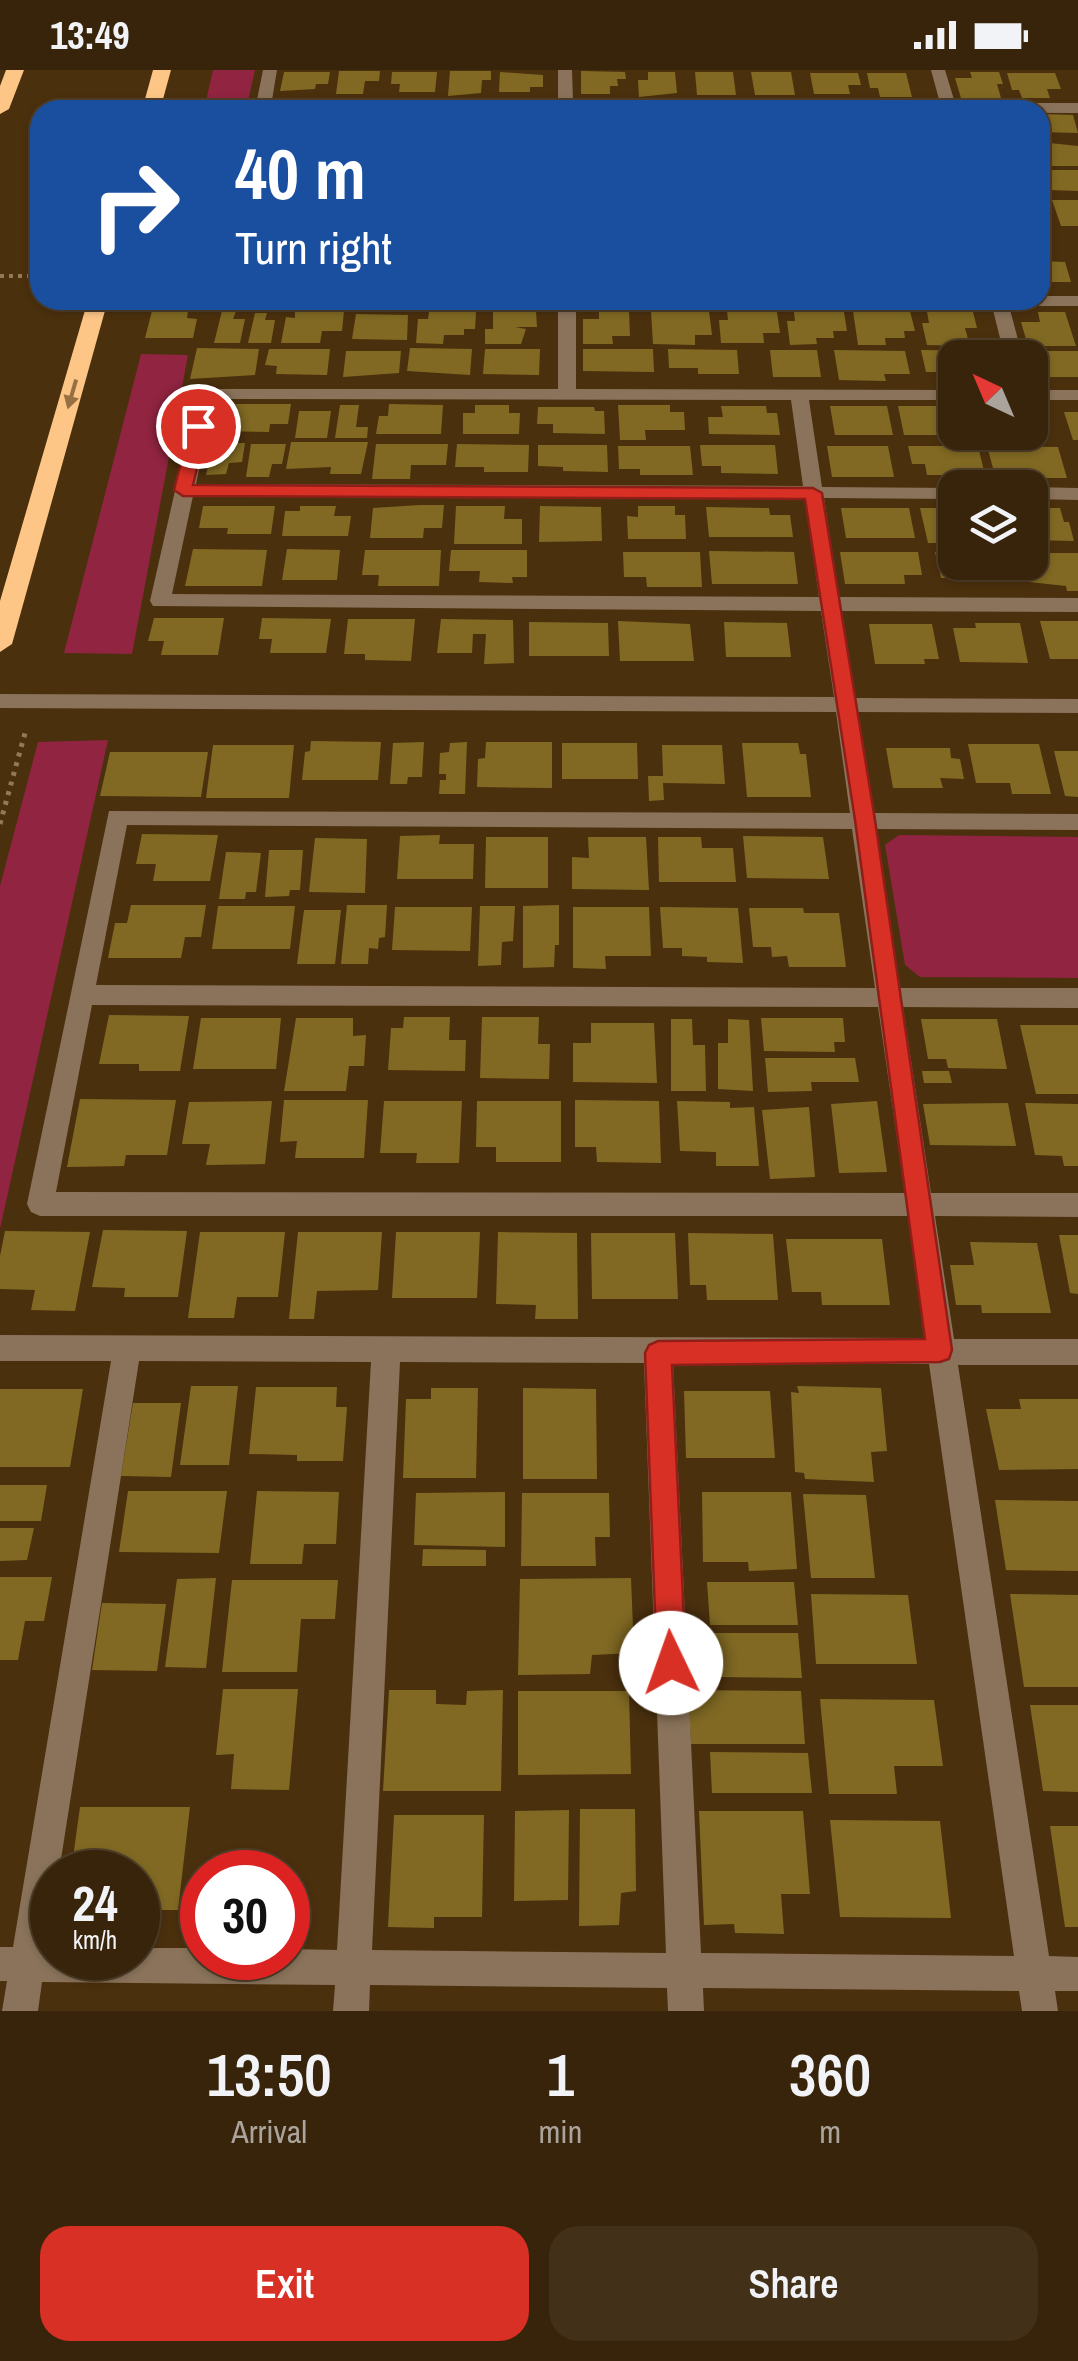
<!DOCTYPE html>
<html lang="en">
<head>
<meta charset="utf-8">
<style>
  :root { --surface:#38240a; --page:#433018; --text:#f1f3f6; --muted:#aba49c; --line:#52412b; --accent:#d93025 }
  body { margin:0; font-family:"Archivo Narrow",sans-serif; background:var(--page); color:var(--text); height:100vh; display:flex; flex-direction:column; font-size:38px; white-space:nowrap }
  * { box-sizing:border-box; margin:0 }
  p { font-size:32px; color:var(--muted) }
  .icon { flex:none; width:55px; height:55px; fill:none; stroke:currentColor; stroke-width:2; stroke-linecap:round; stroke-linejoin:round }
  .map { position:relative; height:1941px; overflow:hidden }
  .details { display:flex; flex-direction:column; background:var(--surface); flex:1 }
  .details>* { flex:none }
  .top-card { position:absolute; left:30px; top:30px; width:1020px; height:210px; border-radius:30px; box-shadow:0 2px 8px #0004,0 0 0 2px var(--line); background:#1a4fa0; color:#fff; overflow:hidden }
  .needle { width:65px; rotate:316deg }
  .buttons { position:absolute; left:938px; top:270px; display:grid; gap:20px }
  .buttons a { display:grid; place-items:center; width:110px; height:110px; border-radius:20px; background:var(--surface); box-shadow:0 2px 8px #0004,0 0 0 2px var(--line); font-size:50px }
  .speed { position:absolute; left:30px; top:1780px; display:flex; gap:20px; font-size:50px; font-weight:700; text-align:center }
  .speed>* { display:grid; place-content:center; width:130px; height:130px; border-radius:50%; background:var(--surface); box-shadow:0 2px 8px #0004,0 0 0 2px var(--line); line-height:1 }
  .speed small { font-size:25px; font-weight:400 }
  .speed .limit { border:15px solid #d22; background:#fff; color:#111 }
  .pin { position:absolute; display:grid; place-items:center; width:85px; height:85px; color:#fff; margin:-42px; border:5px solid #fff; border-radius:50%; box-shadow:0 2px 10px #0007 }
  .me { position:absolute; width:110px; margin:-55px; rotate:357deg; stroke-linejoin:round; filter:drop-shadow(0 0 8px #0008) }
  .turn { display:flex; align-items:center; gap:35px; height:210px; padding:0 40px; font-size:45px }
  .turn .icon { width:130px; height:130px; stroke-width:2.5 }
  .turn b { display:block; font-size:70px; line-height:85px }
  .eta { display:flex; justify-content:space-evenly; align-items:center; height:170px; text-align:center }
  .eta b { font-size:60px; font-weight:600; line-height:70px }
  .cta { display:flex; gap:20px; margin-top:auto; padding:20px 40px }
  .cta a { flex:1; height:115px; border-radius:30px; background:var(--accent); color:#fff; font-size:40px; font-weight:600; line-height:115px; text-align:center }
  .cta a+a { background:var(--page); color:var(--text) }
  .status { display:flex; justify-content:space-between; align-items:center; height:70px; padding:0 50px; background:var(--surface); direction:ltr }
  .status svg { height:28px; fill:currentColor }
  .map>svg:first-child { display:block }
</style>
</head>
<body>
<div class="status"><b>13:49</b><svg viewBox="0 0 49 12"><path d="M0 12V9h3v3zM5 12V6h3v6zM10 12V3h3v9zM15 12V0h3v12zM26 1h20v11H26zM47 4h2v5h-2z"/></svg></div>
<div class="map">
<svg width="1078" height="1941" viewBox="0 0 1078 1941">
  <rect width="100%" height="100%" fill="#4b300d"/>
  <path fill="#902441" d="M213 0H255L246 40H204Z
    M141 284 188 285 132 584 64 583Z
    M108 670 0 1159V816L38 672Z
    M899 765 1078 767V908L920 907 905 895 885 775Z"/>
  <path fill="#816923" d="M339 1H380L379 11H365L363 24H336Z
    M450 1H491V10H482L481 23 448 26Z
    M581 1 625 2 626 9H617L618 16H610V24H581Z
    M284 2H330L328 14H316L315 19 280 21Z
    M392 2H437L435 22H399L400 14H391Z
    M500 2 543 5V17H530V22H499Z
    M648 2H675L677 23 639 27 638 10H648Z
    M695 2H733L736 25H697Z
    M751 2H791L795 25H755Z
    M970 2H999L1003 14H997L1001 28H961L955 8H972Z
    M810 3H858L861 15H848L850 24H814Z
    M867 3H906L912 27H880L878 18H870Z
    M1007 3H1055L1061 19H1047L1050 28H1022L1019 20H1012Z
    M1040 44 1073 45 1078 63 1040 62Z
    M1040 72 1078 76V96H1041Z
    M1042 100H1078V121L1049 120Z
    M1052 130H1078V156H1061Z
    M1040 191 1065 192 1071 212H1040Z
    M599 240 629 241 630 266H612L613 274H583V249H599Z
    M152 241H188L187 248 197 249 193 268H145Z
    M222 241H236L233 249H245L240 273H214Z
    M295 241H344L342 261H322L320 273H281L286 247 295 248Z
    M493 241H536L537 257H515L526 259 521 274H485V259H493Z
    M651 241H709L712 265H695V275L653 274Z
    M727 241 777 242 780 263H763L764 273H721L719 250H728Z
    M853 241H910L915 261H904L905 268H885L886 275H858Z
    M429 242H476L475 259H464V265H444L443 274 416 273 418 249H428Z
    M794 242H844L847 261H833L834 268H816L817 274 790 275 787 251H795Z
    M927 242H973L977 258H965L970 276 927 275 922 253H929Z
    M1038 242H1065L1076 276H1028L1021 252H1040Z
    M255 243H267L265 250H275L271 273H248Z
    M356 244 408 245 407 270 352 269Z
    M197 278 259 279 255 305 190 309Z
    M410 278 472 279 470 305 407 301Z
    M269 279H330L327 305 276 304 277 296 265 295Z
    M485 279H540L539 305 483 304Z
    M583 279H653L654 302 583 301Z
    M668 279 737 280 739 304H698V298H669Z
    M770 280H817L821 307H773Z
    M834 280 905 281 910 304H884L886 311 839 310Z
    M921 280 987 281 988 288H955V309H951L950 302H926Z
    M346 281H401L399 303 343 307Z
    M1031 281H1078V307H1038Z
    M232 334H291L288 354H270L269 362 216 361 220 342H231Z
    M389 334 443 335 441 364H376L379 346H388Z
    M340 335H359L356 357H368L367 368H335Z
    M475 335H509V343H520L519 364H463V343H475Z
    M618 335H670V342H684L685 360H645L646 370H620Z
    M721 336H766L767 343H777L780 365 709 364 708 347H723Z
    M830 336H887L893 365H835Z
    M898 336H942L943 341 955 342V365H904Z
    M538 337H594L595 341H604L605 364 553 363V354H537Z
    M299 341H331L327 368H295Z
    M1064 342H1078V370H1073Z
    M1031 345 1038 368H990L988 362H1030Z
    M291 372H368L361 404H330L331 397 286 399Z
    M213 373H245L242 392 229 393 226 404 206 405Z
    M251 374H286L282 394H272L269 407H246Z
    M376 374H448L446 395H411L410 409H372Z
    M457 374 529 375 528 402H484V397H455Z
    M538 375H607L608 402 563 401V397L538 396Z
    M700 375H775L778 404 721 403V396H702Z
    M618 376H690L693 405H640V399H619Z
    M827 376H888L894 407H832Z
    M908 376H978L985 405H927L925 394H912Z
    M987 376 1058 377 1067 408H1024L1021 398H993Z
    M420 435H444L442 458H424L423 468H370L373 438Z
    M203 436H275L271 464H227L228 458H199Z
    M300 436H336L334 446H351L348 466H282L285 441H300Z
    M456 436H505L504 449H522V474H454Z
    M540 436 601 437 602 471 539 472Z
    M638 436H675V445H685L686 469H628L627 446 638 447Z
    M706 437 769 438 770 445H790L793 467H709Z
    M841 438H909L915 468H846Z
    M920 438H955V473H928Z
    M1030 438H1060L1064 452H1069L1074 471 1030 470Z
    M193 479 267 480 262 516H185Z
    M287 479 340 480 337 510H282Z
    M365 480H441L439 516H378L379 505H362Z
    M451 480H527V507H512L513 513 479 512 480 501H449Z
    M709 481 794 482 798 514H712Z
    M623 482H700L702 517H647L646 507H624Z
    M840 482H918L922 505H904L905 514H845Z
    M935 482H955V492H1003L1008 509 941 508Z
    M1030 483H1078V521H1067L1066 516 1020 511 1016 492H1030Z
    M154 548H224L218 585H161L164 571H148Z
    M262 548 331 549 326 583H270L272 569H259Z
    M348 549H415L411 591 365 590V584H344Z
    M441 549 513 550 514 593 484 594 486 564H473L472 583H437Z
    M618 551 690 554 694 591H620Z
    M1040 551H1078V589H1050Z
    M529 552 608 553 609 586H529Z
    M724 552 787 553 791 587H726Z
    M975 553H1020L1028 593 960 592 953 558H976Z
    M869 554H932L939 589H924L925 594H875Z
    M311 671 381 672 378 710H302L305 682 310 681Z
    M424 672 422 707H408L407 714H390L393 673Z
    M467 672 465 724H439L440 710H446V704H439L440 683 449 682 450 673Z
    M486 672H552V718L477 717 478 689 485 688Z
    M562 673H637L638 709H562Z
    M742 673H798L800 684H806L811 727H747Z
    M968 674H1039L1051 724H1012L1010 713H976Z
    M213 675H294L289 728H206Z
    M662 675H722L725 714 663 713 664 730 649 731 648 706H663Z
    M886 678H950L951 688 960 689 964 709 940 708 943 718H893Z
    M1054 681H1078V727L1065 726Z
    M110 682H208L201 727 100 726Z
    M142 764 218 765 210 811H153L156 794H136Z
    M440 765 439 774H474L473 809H397L400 766Z
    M743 766 823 767 829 809 747 808Z
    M486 767H548V818H485Z
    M588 767H646L649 820 572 819V787L589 788Z
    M658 767H701L702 778H733L736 812H659Z
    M315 768 367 769 365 823 309 822Z
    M269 780H303L300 820H290L289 826 265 827Z
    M226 782 261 783 256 822H246L245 829H219Z
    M131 835H206L201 867H185L181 888H108L115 853H127Z
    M347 835H387L385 867 379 868 378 879 369 878 368 894H341Z
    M559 835V875H555L554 897 523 898V836Z
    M218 836H295L290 879H212Z
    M480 836H515L513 871 502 872 501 895 478 896Z
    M395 837H472L470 881 392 880Z
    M573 837H649L651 886H605L606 899 573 898Z
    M660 837 738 838 743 893 707 892V887L682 886V878H663Z
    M749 838H803L804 843H839L846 897H789L787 886 772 887 771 877H753Z
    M304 840H341L335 894H297Z
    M109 945 189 946 180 1001H139V994H99Z
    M404 947H450L449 970H466L465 1001 388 1000 391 958H403Z
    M482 947H539L538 974H550L549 1009 480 1008Z
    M201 948H281L276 999H193Z
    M296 948H353V966L366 965 364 996H349L346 1021H284Z
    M761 948H843L845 972H834L835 982 764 981Z
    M671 949H692L693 975H705L706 1021H671Z
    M728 949 749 950 753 1021 718 1019V973H728Z
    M921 949H997L1007 999 948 998 946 989H928Z
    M591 953H654L657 1013 573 1012V973H591Z
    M1020 955H1078V1024H1036Z
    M765 988H855L859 1012H811L812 1021 768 1022Z
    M922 1001H949L952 1013H924Z
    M80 1029 176 1030 167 1085H126L124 1096 67 1097Z
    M284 1030H368L364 1088H295L297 1071 280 1072Z
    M575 1030 659 1031 661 1093 597 1092 596 1077H575Z
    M272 1031 265 1094 206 1095 210 1074H182L189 1032Z
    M384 1031H462L459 1093H416L417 1083H380Z
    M477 1031H561V1092H496V1077H476Z
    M677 1031 730 1032V1038L754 1037 759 1096H716V1082L680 1081Z
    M877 1031 887 1102 839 1103 831 1034Z
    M1008 1033 1016 1076 930 1075 923 1034Z
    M1025 1033 1078 1034V1096H1064L1062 1086 1035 1085Z
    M809 1037 815 1107 770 1109 762 1040Z
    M103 1160 187 1161 178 1227H124L125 1218 92 1217Z
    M5 1161 90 1162 75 1241 31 1240 35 1220 0 1219V1186Z
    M200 1162H285L278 1227H237L234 1248H188Z
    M298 1162H382L378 1220 317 1221 314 1249H289Z
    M396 1162H480L477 1228H392Z
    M498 1162 577 1163 578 1249H535L536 1235 496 1234Z
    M591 1163H675L678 1229H592Z
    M688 1163 773 1164 778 1230H707L706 1215H690Z
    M1059 1165H1078V1224L1070 1223Z
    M786 1169H882L890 1235H822L821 1222H792Z
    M970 1172 1037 1173 1051 1243H982L981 1235H956L950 1195H974Z
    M191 1316H238L229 1395H180Z
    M797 1316 881 1318 887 1381 871 1382 874 1412 805 1409 804 1403 795 1402 791 1322 799 1323Z
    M256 1317H337L336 1337H347L343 1391H297V1385L249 1384Z
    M431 1318H478L476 1408H403L406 1329H431Z
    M523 1318 596 1319 597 1409H523Z
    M0 1319H83L70 1397H0Z
    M684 1321H770L775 1388H686Z
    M1019 1329H1078V1399L999 1400 986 1339H1021Z
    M133 1333H181L171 1407 121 1406Z
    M0 1415H47L41 1451H0Z
    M128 1421H227L219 1483 119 1482Z
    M257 1421 339 1422 336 1474H304L302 1494H250Z
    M505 1422V1477L414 1475 416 1423Z
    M702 1422H791L797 1499 749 1501 748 1492H703Z
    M522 1423H609L610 1467H595L596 1496H521Z
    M803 1424 866 1425 875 1508H811Z
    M995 1430 1078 1431V1501L1006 1500Z
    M0 1458H34L27 1490 0 1491Z
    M423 1479 486 1480V1496H422Z
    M0 1507H52L44 1551H25L18 1590H0Z
    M216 1508 206 1598 165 1597 177 1509Z
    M631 1508 634 1583 592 1585 590 1604 518 1605 520 1509Z
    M232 1510H338L335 1549H301L297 1602H222Z
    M707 1512H794L798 1555H710Z
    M811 1524 908 1525 917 1594H816Z
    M1010 1524 1078 1525V1617H1024Z
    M102 1533 166 1534 157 1601 92 1600Z
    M713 1563H798L802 1608 716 1607Z
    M223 1619H298L289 1720 231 1719 234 1684 216 1685Z
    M389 1620H436V1634L466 1635 467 1621 503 1620 501 1721H383Z
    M688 1620 801 1621 805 1674H691Z
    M518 1621H629L631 1704 518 1705Z
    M820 1629 934 1630 943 1696H894L897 1724H829Z
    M1030 1635H1078V1722L1043 1721Z
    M710 1682 808 1683 812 1723H712Z
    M80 1737H190L178 1840H138V1802H71Z
    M580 1739H635L636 1821 621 1823 619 1855 579 1856Z
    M569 1740 568 1830 514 1831 515 1741Z
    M699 1741H803L810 1824H781L784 1864 735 1863 734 1854 704 1855Z
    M394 1745H484L482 1847H434V1858L388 1857Z
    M830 1750 940 1751 951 1848 840 1847Z
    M1050 1756H1078V1857H1065Z"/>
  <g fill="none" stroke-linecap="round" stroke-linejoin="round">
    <path stroke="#947957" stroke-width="4" stroke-dasharray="4 5" stroke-linecap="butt" d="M0 206H40"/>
    <path stroke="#947957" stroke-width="5" stroke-dasharray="4 6" stroke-linecap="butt" d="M0 754 25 663"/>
    <path fill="#8a735a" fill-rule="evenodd" d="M263 0H277L272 30 558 31V0H572L573 31 940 33 931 0H945L955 33H1078V43L255 40Z
      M1040 226H1078V236H1009L1023 288H1005L992 236 576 235V319L955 320V330H809L822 417 957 418 955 429 824 428 839 527 1078 528V542L841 541 855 628 1078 629V643L857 642 873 743 1078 744V760L875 759 900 918H1078V938L903 937 931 1123H1078V1147L935 1146 954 1269H1078V1295H958L1049 1886 1078 1887V1921H1055L1058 1941H1022L1019 1921 703 1918 704 1941H668L667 1918 370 1915 369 1941H333L335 1915 42 1912 38 1941H2L7 1911H0V1877H13L111 1291H0V1265L926 1268 908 1146H40L31 1142 27 1134 109 741 850 743 836 642 0 638V624L834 627 821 541 153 536 150 531 197 324 206 319H558V235H363L354 230H1040ZM214 329 791 330 803 416 196 414ZM193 426 805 428 819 527 172 524ZM127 755 852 759 875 918 96 915ZM92 935 878 937 905 1123 56 1122ZM139 1291 371 1292 337 1880 288 1879V1888H202V1878H138V1888H52V1877H48L52 1802H59ZM400 1292 644 1293 666 1883 372 1880ZM673 1293 929 1294 1014 1886 701 1883Z
      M1030 320H1078V330H1030Z
      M1030 417 1078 418V430L1030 429Z"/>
    <path fill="#fec686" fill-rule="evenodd" d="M6 0H24L9 39 0 44V16Z
      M153 0H171L160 40H142Z
      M88 230H108L12 574 0 582V531Z"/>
  </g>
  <defs><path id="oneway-solid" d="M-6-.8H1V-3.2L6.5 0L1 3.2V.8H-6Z" transform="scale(2.5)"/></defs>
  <use fill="#966f43" href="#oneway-solid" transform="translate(72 324) rotate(106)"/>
  <path fill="#d93025" stroke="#8d1f18" stroke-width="2.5" d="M198 351 207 356 193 415 813 418 822 423 875 750 952 1280 949 1289 940 1292 672 1295 686 1593 681 1603 671 1607 661 1603 657 1593 645 1283 649 1275 658 1271 925 1269 855 750 805 429 183 426 174 420 190 356Z"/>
</svg>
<div class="buttons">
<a><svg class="needle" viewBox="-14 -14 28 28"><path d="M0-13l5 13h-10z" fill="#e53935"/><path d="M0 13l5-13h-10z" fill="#aba49c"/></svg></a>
<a><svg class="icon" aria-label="layers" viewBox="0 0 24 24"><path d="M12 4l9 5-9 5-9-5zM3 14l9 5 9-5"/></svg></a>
</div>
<div class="speed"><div>24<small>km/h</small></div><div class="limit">30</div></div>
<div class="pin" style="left:198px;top:356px;background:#d93025"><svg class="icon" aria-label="arrive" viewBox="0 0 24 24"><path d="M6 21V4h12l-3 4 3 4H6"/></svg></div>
<svg class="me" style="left:671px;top:1593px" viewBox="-20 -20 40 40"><circle r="19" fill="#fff"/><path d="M0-13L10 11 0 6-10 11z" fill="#d93025"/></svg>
<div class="top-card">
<div class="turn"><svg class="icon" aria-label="right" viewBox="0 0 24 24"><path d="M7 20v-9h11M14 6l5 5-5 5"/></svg><div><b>40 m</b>Turn right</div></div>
</div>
</div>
<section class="details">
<div class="eta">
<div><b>13:50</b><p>Arrival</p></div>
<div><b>1</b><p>min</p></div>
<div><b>360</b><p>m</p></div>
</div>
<div class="cta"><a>Exit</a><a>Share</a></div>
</section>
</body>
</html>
